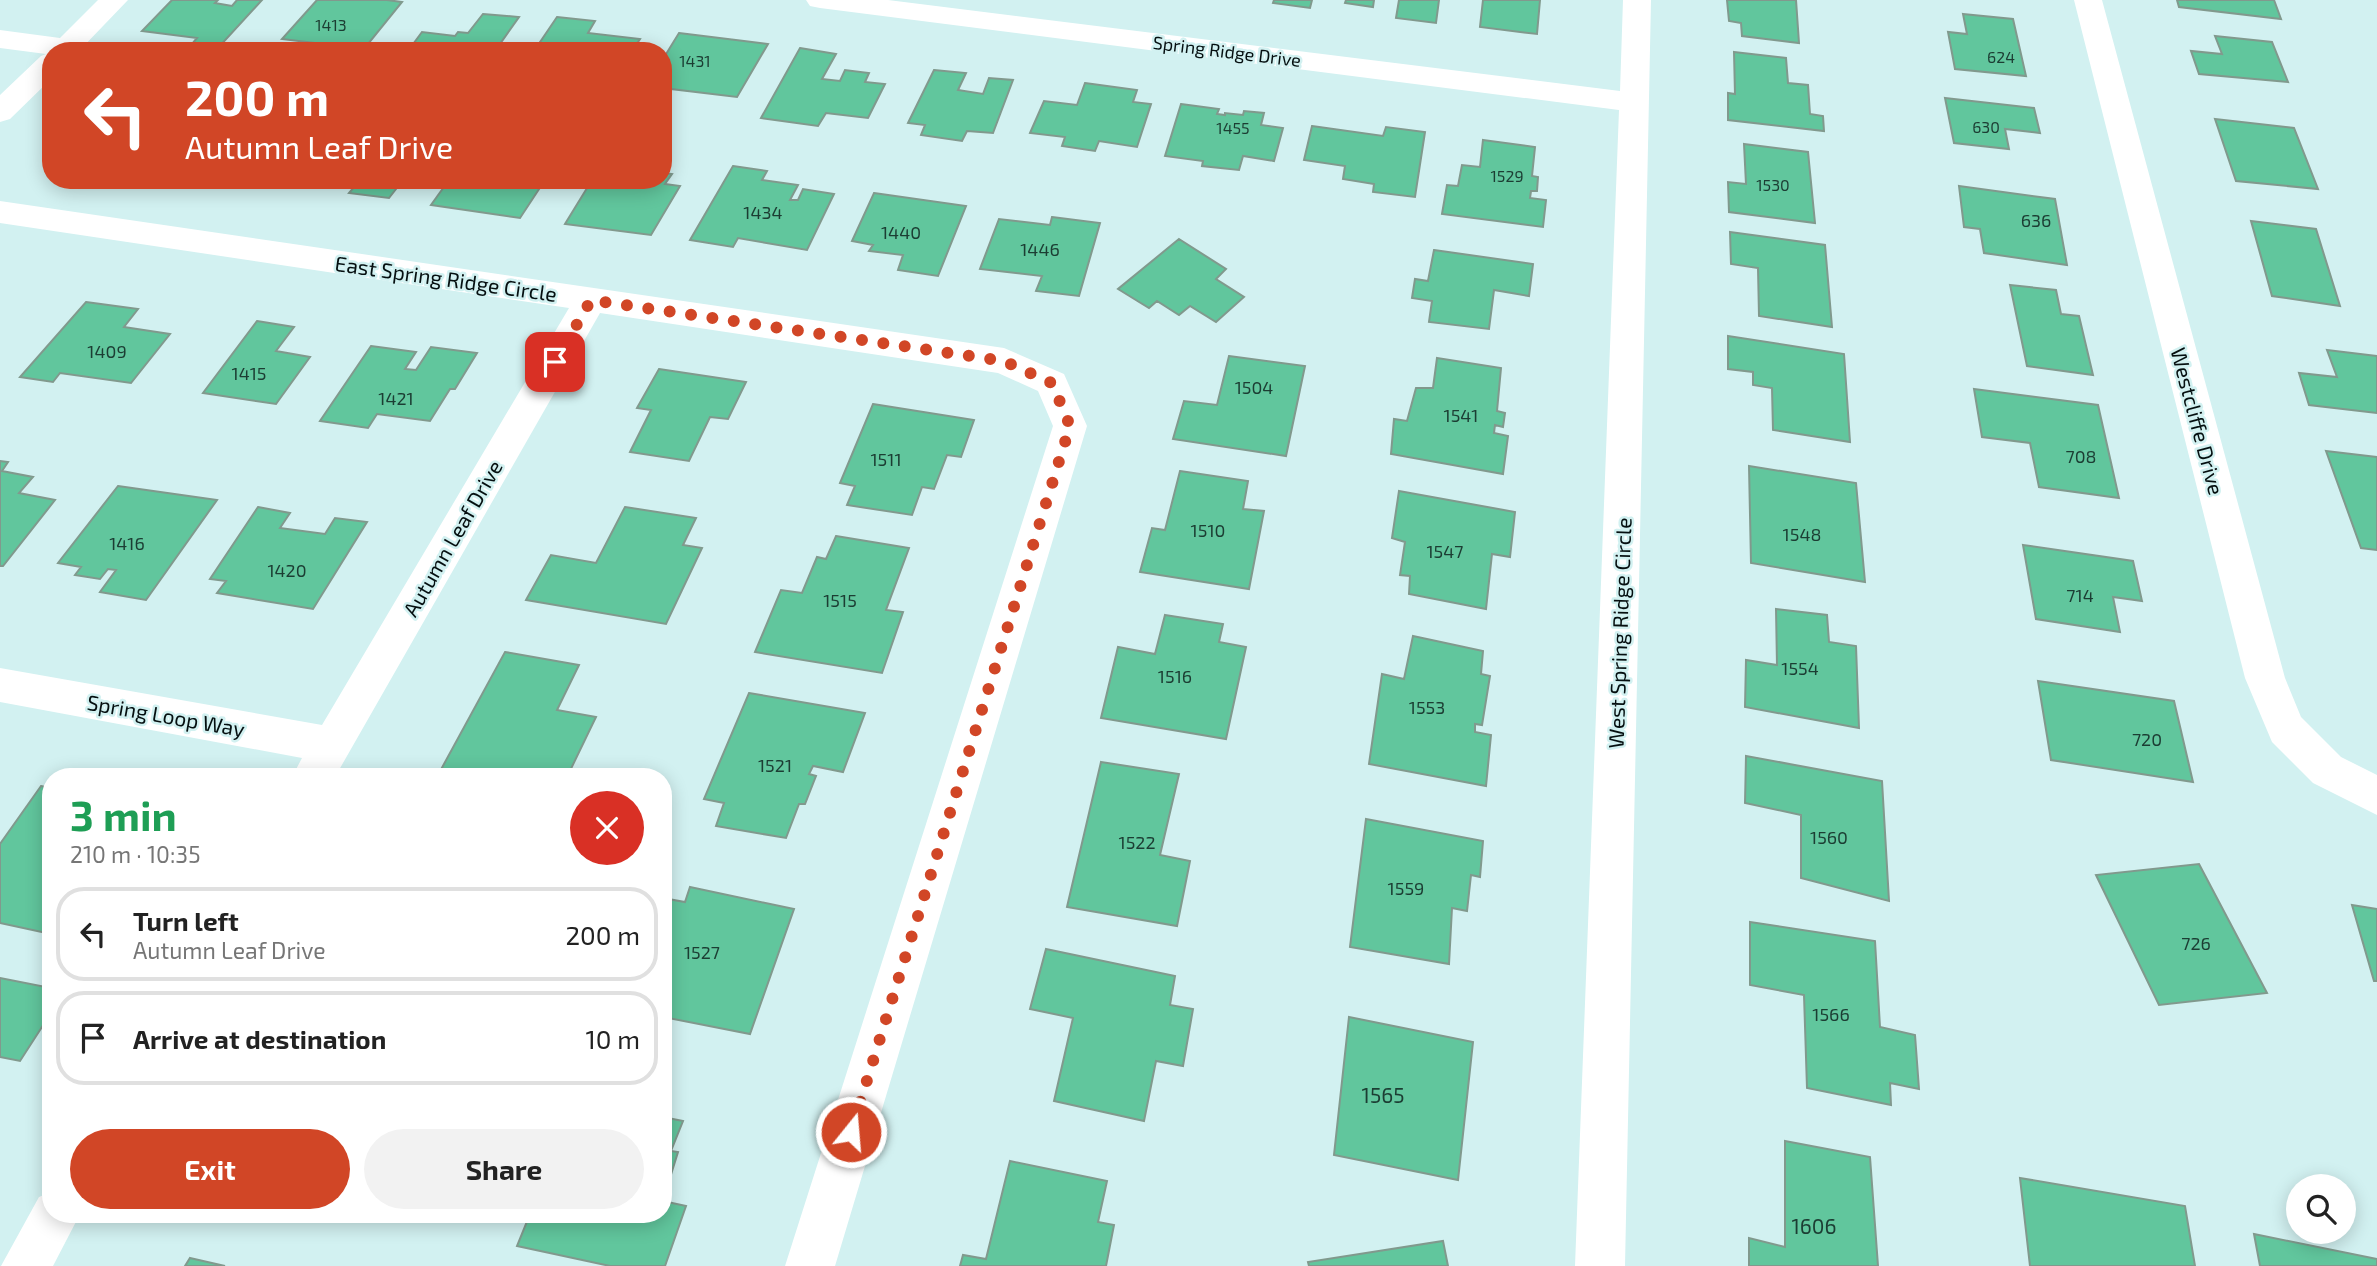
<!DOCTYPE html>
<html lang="en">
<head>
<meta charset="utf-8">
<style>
  :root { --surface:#fff; --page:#f2f2f2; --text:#222; --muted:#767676; --line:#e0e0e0; --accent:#d14626 }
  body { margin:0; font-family:"Exo 2",sans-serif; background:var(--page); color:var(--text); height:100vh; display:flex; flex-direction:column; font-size:26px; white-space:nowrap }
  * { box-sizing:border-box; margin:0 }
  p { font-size:23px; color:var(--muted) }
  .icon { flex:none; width:38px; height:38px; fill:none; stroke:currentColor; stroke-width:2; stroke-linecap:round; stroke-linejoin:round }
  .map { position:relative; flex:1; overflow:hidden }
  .drawer { position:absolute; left:42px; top:768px; width:630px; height:455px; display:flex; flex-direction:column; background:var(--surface); border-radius:28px; box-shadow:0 4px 18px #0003 }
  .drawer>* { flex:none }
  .top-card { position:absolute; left:42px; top:42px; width:630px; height:147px; border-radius:28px; box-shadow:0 4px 18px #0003; background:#d14626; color:#fff; overflow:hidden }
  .tools { position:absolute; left:2286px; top:1174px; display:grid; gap:14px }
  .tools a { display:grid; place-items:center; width:70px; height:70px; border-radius:50%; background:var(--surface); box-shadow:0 4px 18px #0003; font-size:35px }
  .pin { position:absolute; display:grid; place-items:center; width:60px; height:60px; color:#fff; margin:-30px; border-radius:14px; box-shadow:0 4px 10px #0006 }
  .me { position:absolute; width:77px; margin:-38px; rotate:17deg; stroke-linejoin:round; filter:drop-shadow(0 0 5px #0008) }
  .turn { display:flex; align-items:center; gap:24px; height:147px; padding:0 28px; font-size:32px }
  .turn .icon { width:91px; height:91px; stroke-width:2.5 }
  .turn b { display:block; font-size:49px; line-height:60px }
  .round { display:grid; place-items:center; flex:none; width:74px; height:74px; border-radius:37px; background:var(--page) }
  .head { display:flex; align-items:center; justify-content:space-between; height:119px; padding:0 28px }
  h1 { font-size:42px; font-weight:700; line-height:52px; color:#1e9e55 }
  .action { display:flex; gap:14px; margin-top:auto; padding:14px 28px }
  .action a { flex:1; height:80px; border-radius:42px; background:var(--accent); color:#fff; font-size:28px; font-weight:700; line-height:80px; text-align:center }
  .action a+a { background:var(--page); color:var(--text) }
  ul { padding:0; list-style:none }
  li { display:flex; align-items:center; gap:21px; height:94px; margin:0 14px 10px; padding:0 14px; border:4px solid var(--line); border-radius:28px }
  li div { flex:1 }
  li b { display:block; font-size:26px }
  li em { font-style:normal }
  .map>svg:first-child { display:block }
</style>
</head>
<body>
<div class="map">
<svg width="2377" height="1266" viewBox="0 0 2377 1266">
  <rect width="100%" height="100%" fill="#d2f1f1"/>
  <path fill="#61c69d" stroke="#81998d" stroke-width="2" d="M172 0H218L215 3 232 6 237 0H262L218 48 192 44 197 38 142 31Z
    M317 0H387L402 2 364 49 282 39Z
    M1274 0H1312L1310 8 1273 3Z
    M1346 0H1374L1373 7 1345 3Z
    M1399 0H1439L1436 23 1396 18Z
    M1483 0H1540L1537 34 1480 27Z
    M1727 0H1796L1799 43 1742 36 1741 23 1729 21Z
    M2177 0H2274L2281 19 2179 7Z
    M483 14 519 17 495 51H408L422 32 455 36 458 32 468 33Z
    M1963 14 2013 19 2026 76 1955 69 1948 32 1967 34Z
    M557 17 595 21 588 33 640 39 632 51H534Z
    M679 33 744 41 768 44 737 97 663 88V59Z
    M2215 36 2272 42 2288 82 2199 74 2191 51 2222 54Z
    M800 48 836 54 822 79 840 81 845 70 869 73 865 82 885 84 868 118 826 113 818 126 761 118Z
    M1734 52 1786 58 1788 83 1808 85 1810 114 1823 116 1824 131 1728 120V93L1735 94Z
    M934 70 966 73 958 90 983 94 989 78 1013 80 993 133 967 131 962 141 921 135 925 125 908 123Z
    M1085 83 1137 90 1133 102 1151 104 1137 147 1099 141 1095 151 1062 146 1065 137 1030 133 1044 101 1077 105Z
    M1945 98 2034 108 2040 133 2005 129 2009 149 1954 143Z
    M1181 104 1219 109 1217 114 1225 115V113L1243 115 1244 111 1264 113 1261 125 1283 128 1274 161 1243 156 1239 170 1202 166 1203 161 1165 156Z
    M2215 119 2294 128 2318 189 2236 181Z
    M1312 126 1383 136 1386 127 1425 132 1415 197 1373 192 1374 184 1343 179 1345 166 1304 160Z
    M1483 140 1535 147 1532 176 1538 177 1537 191H1531L1530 198 1546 200 1543 227 1442 214 1447 185 1458 186 1462 165 1480 167Z
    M1744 144 1808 152 1815 223 1729 212 1728 182 1746 184Z
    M733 166 767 171 762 180 798 185 790 200H798L803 189 834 194 807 250 738 238 733 247 690 240Z
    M663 173 672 174 665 184 680 186 651 235 565 224 592 180H663Z
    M307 180H403L389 198 349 193 355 186Z
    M449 180H545L520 218 431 205Z
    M1959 186 2055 199 2067 265 1984 253 1980 229 1964 227Z
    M874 193 966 206 938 276 898 270 903 255 869 251 873 245 852 241Z
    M1052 217 1100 223 1079 296 1036 291 1042 276 980 269 999 219 1050 225Z
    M2251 221 2316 229 2340 306 2272 296Z
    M1730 232 1825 245 1832 327 1759 316 1758 268 1731 264Z
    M1179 239 1226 269 1216 279 1244 297 1216 322 1190 306 1179 315 1157 301 1149 308 1118 289Z
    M1434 250 1533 264 1529 296 1494 290 1489 329 1429 322 1432 301 1412 298 1415 279 1428 281Z
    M2010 285 2056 290 2061 314 2079 316 2093 375 2027 366Z
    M86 302 138 309 124 327 170 334 131 383 60 373 53 382 20 377Z
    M257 321 294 327 276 351 310 357 276 404 203 393Z
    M1728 336 1844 354 1850 442 1773 430 1772 388 1753 385V372L1728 369Z
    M371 346 416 352 405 369 416 370 431 347 477 353 455 389H450L430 421 377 414 368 428 320 421Z
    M2327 350 2377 356V413L2309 405 2299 373 2337 377Z
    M1229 356 1305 366 1286 456 1173 439 1184 401 1217 405Z
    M1437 358 1501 368 1497 411 1505 413 1503 427 1495 425 1494 433 1508 436 1503 474 1391 454 1394 419 1407 421 1416 388H1433Z
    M659 369 746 382 728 419 710 417 689 461 630 452 651 410 637 408Z
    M1974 389 2098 405 2119 498 2039 487 2030 443 1982 437Z
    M873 404 974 420 961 457 947 455 934 489 922 487 912 515 847 505 855 486 840 483Z
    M2326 451 2377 457V550L2361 548Z
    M0 461 8 462 2 471 33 477 19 493 55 500 3 566H0Z
    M1749 466 1856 483 1865 582 1751 563Z
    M1180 471 1248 481 1243 509 1264 511 1249 589 1140 572 1152 528 1165 530Z
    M118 486 217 500 146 600 100 592 116 570 108 569 100 579 75 575 81 567 58 563Z
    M1399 491 1515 512 1510 557 1492 554 1486 609 1409 594 1410 576 1400 575 1405 542 1392 538Z
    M258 507 290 513 280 528 325 534 335 518 367 522 313 609 217 593 226 581 210 579Z
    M625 507 696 518 683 545 702 548 666 624 526 600 551 555 596 563Z
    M836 536 909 548 886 610 903 612 882 673 755 652 781 590 802 593 817 557 826 559Z
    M2023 545 2133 561 2142 601 2113 597 2120 632 2036 619Z
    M1776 609 1827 615 1829 642 1856 646 1859 728 1745 707 1746 660 1777 665Z
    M1165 615 1223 624 1219 642 1246 647 1226 739 1101 718 1118 647 1155 654Z
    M1413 636 1483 651 1481 674 1490 676 1482 725 1475 724V732L1491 735 1486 786 1369 764 1382 674 1404 679Z
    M505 652 579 665 557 710 596 717 567 777 438 775Z
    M2038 681 2174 701 2193 782 2051 760Z
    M749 693 865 713 843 772 813 766 809 774 816 776 805 804H799L786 838 716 826 724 803 704 799Z
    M1746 756 1882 781 1889 901 1801 878V815L1745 803Z
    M1101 762 1179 774 1160 855 1190 861 1177 926 1067 907Z
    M41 786 51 788V934L0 923V844Z
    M1366 819 1483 841 1480 877 1471 875 1467 911 1452 908 1449 964 1350 947Z
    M2199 864 2267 993 2159 1005 2096 875Z
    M690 887 794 909 750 1034 663 1017V898L685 902Z
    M2352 905 2377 909V981H2374Z
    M1750 922 1875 941 1880 1027 1915 1035 1919 1089 1890 1083 1891 1105 1807 1088 1804 995 1750 985Z
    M1046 949 1175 976 1170 1005 1193 1009 1183 1066 1156 1061 1144 1121 1054 1101 1073 1018 1030 1009Z
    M0 978 51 988V1013L20 1061 0 1057Z
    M1349 1017 1473 1042 1458 1180 1334 1155Z
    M663 1117 683 1121 671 1151 678 1152 668 1184 663 1183Z
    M1785 1141 1870 1157 1878 1266H1749V1238L1785 1247Z
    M1010 1161 1107 1181 1098 1222 1114 1225 1106 1266H960L963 1255 986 1259Z
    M2020 1178 2185 1206 2195 1266H2030Z
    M663 1201 686 1206 665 1266H610L517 1246 530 1214H663Z
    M2254 1234 2377 1259V1266H2260Z
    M1443 1241 1448 1266H1309L1308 1262Z
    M190 1258 225 1266H185Z"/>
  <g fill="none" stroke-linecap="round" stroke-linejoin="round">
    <path fill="#fff" fill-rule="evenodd" d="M98 0H128L79 51H51V79L10 119 0 122V95L41 56 46 54 0 48V30L60 38Z
      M806 0H888L1620 91 1623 0H1651L1625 1266H1575L1619 110 820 8 810 6Z
      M2074 0H2102L2285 678 2301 717 2341 757 2377 775V815L2313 783 2272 742 2245 678Z
      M0 201 1004 348 1064 374 1087 426 835 1266H785L1053 426 1038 391 998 373 600 313 335 777H292L302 758 0 702V668L322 725 569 308 0 223Z
      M51 1192V1214H80L53 1266H1L39 1197Z"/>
  </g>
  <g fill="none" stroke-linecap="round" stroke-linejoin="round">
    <path stroke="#d14626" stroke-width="12" stroke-dasharray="0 21.6" d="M555 362 591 300 1004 361 1052 383 1070 426 851 1132"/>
  </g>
  <g text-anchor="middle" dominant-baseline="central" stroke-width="5" stroke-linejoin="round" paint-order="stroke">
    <g font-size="16" fill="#1c3d33">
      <text x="331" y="24">1413</text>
      <text x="2001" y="56">624</text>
      <text x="695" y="60">1431</text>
      <text x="1986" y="126">630</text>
      <text x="1233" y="127">1455</text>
      <text x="1507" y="175">1529</text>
      <text x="1773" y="184">1530</text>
    </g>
    <g font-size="18" fill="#050f10" stroke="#d2f1f1">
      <text transform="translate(1227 51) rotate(7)">Spring Ridge Drive</text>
    </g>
    <g font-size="18" fill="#1c3d33">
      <text x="763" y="212">1434</text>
      <text x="2036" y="220">636</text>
      <text x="901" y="232">1440</text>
      <text x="1040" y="249">1446</text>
      <text x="107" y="351">1409</text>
      <text x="249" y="373">1415</text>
      <text x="1254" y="387">1504</text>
      <text x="396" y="398">1421</text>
      <text x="1461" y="415">1541</text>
      <text x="2081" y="456">708</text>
      <text x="886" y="459">1511</text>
      <text x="1208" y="530">1510</text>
      <text x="1802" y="534">1548</text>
      <text x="127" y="543">1416</text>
      <text x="1445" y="551">1547</text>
      <text x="287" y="570">1420</text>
      <text x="2080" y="595">714</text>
      <text x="840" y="600">1515</text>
      <text x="1800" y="668">1554</text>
      <text x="1175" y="676">1516</text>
      <text x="1427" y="707">1553</text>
      <text x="2147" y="739">720</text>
      <text x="775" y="765">1521</text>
      <text x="1829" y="837">1560</text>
      <text x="1137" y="842">1522</text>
      <text x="1406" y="888">1559</text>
      <text x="2196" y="943">726</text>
      <text x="702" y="952">1527</text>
      <text x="1831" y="1014">1566</text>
    </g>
    <g font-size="21" fill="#050f10" stroke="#d2f1f1">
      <text transform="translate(446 278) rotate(8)">East Spring Ridge Circle</text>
      <text transform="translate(2198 421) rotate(75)">Westcliffe Drive</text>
      <text transform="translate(452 538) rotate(-60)">Autumn Leaf Drive</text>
      <text transform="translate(1619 633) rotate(-88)">West Spring Ridge Circle</text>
      <text transform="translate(166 715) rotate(10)">Spring Loop Way</text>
    </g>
    <g font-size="21" fill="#1c3d33">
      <text x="1383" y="1094">1565</text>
      <text x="1814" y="1225">1606</text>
    </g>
  </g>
</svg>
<div class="tools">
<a><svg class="icon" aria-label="search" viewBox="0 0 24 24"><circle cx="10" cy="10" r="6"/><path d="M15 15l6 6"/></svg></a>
</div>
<div class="pin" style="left:555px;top:362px;background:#d93025"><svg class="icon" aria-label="arrive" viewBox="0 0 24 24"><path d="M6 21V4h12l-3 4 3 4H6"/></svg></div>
<svg class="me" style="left:851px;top:1132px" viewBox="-20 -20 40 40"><circle r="17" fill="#d14626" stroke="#fff" stroke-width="3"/><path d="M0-11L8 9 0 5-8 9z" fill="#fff"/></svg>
<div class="top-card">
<div class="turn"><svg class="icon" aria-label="left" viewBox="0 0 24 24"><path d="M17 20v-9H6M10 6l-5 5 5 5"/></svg><div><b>200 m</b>Autumn Leaf Drive</div></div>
</div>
<section class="drawer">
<div class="head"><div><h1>3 min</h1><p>210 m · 10:35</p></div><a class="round" style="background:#d93025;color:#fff"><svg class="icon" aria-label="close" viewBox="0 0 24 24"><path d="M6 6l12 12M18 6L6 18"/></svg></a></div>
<ul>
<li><svg class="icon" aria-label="left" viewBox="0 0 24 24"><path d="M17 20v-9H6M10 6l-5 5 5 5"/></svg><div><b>Turn left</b><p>Autumn Leaf Drive</p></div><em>200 m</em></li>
<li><svg class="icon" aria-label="arrive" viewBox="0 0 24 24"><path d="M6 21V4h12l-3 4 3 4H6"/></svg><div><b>Arrive at destination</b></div><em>10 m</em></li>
</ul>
<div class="action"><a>Exit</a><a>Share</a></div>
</section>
</div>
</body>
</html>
